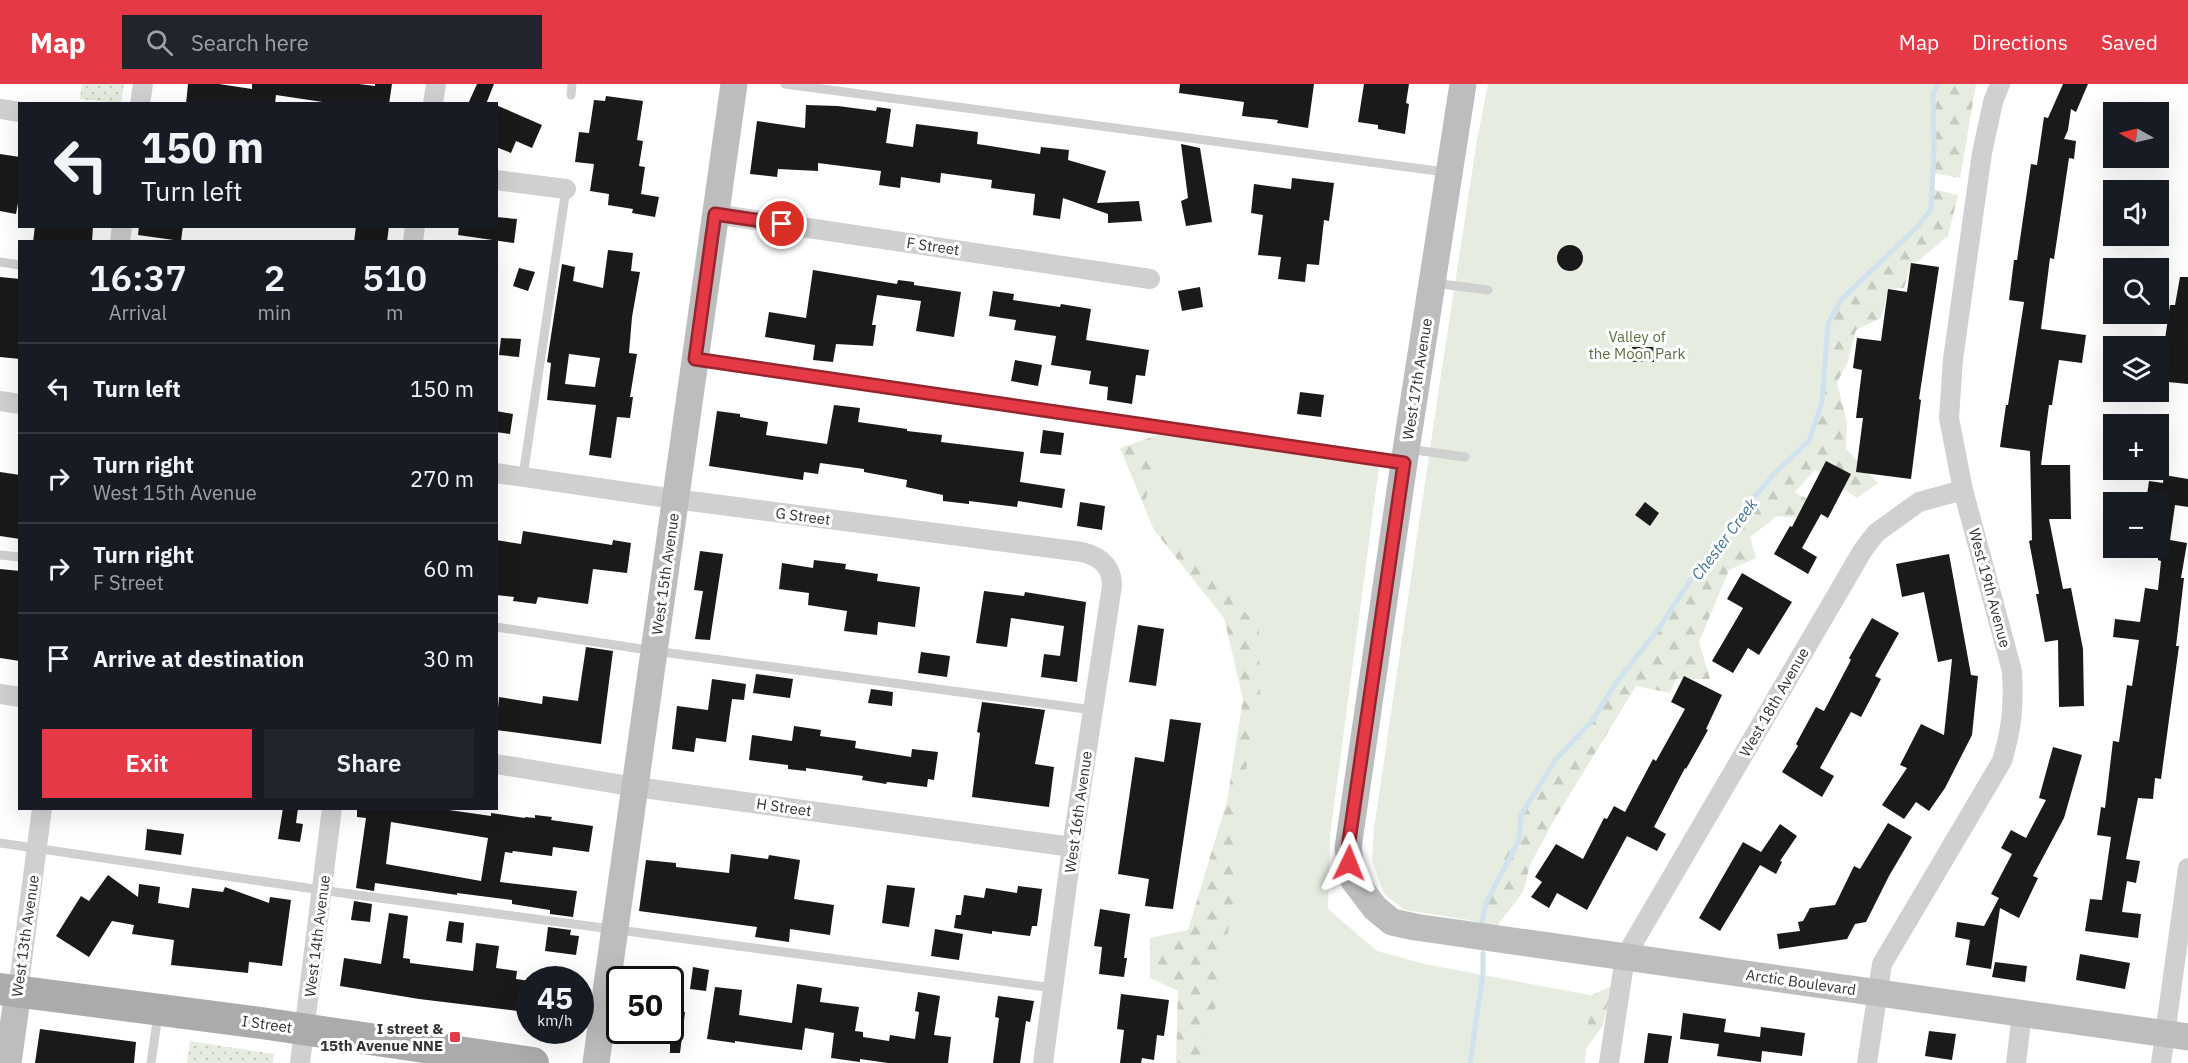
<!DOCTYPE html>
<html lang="en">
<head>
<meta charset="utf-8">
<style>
  :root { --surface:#171b24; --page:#20242c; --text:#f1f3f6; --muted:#9ea1a6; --line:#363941; --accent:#e63946 }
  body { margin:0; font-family:"IBM Plex Sans",sans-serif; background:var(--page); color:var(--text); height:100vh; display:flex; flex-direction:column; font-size:22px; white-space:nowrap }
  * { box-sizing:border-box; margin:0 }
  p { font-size:20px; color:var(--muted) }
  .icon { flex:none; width:33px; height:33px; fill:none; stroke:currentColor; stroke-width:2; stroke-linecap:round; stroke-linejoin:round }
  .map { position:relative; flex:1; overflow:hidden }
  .drawer { position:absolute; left:18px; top:156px; width:480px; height:570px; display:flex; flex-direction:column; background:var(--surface); border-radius:0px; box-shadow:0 6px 24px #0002 }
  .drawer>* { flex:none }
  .top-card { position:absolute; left:18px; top:18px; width:480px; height:126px; border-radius:0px; box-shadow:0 6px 24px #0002; background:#171b24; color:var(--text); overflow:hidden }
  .needle { width:39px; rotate:278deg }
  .buttons { position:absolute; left:2103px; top:18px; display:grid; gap:12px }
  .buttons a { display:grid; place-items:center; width:66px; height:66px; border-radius:0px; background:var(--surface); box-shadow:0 6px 24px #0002; font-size:30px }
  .speed { position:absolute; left:516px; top:882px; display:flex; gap:12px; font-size:30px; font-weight:700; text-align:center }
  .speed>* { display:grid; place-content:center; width:78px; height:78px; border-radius:50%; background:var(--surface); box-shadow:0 6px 24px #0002; line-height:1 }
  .speed small { font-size:15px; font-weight:400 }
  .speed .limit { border:3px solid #111; border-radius:9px; background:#fff; color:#111 }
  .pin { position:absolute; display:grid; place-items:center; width:51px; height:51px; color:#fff; margin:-26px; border:3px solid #fff; border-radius:50%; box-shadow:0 2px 6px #0007 }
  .me { position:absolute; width:66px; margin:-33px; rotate:2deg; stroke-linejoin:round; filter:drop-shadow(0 0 4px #0008) }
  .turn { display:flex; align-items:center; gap:21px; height:126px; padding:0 24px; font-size:27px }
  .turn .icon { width:78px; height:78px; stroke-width:2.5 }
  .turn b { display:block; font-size:42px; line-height:51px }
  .eta { display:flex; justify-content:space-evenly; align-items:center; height:102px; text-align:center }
  .eta b { font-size:36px; font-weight:600; line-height:42px }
  .primary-button { display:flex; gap:12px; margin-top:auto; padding:12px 24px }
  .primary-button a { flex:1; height:69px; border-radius:0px; background:var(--accent); color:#fff; font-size:24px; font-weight:600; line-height:69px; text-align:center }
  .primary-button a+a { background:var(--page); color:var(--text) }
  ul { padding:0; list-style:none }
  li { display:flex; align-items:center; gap:18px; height:90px; padding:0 24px; border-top:2px solid var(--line) }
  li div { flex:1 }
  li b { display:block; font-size:22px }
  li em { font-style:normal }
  header { display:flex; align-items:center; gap:36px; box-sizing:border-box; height:84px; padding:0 30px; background:var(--accent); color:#fff }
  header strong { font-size:28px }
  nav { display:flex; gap:33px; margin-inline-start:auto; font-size:21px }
  .search { width:420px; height:54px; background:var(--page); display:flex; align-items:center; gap:15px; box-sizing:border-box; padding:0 21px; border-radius:0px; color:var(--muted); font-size:22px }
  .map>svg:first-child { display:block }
</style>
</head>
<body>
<header>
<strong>Map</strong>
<div class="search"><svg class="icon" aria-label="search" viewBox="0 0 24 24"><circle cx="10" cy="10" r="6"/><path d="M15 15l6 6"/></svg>Search here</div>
<nav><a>Map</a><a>Directions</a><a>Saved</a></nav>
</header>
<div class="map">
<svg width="2188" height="979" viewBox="0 0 2188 979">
  <defs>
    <pattern id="grass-dots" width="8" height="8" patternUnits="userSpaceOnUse" patternTransform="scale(1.5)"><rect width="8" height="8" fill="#e6ecdf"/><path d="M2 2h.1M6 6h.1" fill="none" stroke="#c6cbc0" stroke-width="1.8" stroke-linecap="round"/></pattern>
    <pattern id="forest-firs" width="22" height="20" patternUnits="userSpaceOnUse" patternTransform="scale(1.5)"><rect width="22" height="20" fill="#e6ecdf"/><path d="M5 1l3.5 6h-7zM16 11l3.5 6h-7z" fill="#c6cbc0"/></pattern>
  </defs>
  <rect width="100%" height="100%" fill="#fff"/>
  <path fill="url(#grass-dots)" d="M82 0H124L121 19 80 15Z
    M190 957 274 970 273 979H187Z"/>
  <path fill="url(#forest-firs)" d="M1901 0H1976L1960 94 1890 81Z
    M1885 94 1958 111 1948 152 1918 177 1911 179 1904 204 1888 205 1881 234 1856 246 1847 280 1837 298 1847 339 1846 365 1878 399 1857 414 1815 386 1795 408 1807 415 1799 434 1777 432 1750 453 1756 474 1729 486 1699 558 1710 595H1676L1670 609 1636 602 1553 738 1530 781 1523 808 1497 842 1469 836 1483 777Z
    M1158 351 1374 382 1319 706 1324 979H1176L1178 907 1150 894V854L1188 846 1227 717 1243 615 1224 534 1154 446 1120 364Z
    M1612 902 1603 941 1576 979H1473L1581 916Z"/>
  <path fill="#e6ecdf" d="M1488 0H1938L1933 10 1934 65 1931 125 1918 142 1841 216 1828 240 1822 318 1809 357 1776 388 1743 426 1703 477 1659 544 1616 599 1592 637 1556 675 1521 731 1486 819 1482 838 1405 826 1384 810 1372 776 1374 744 1442 284 1477 56Z
    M1158 351 1379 383 1330 752 1328 825 1377 867 1424 880 1590 911 1585 979H1201L1214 931 1233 818 1238 720 1260 623 1259 544 1197 474 1145 420Z"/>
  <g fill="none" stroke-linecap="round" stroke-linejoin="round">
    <path stroke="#cfe2ee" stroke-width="5" d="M1482 838 1486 819 1519 756 1521 731 1556 675 1592 637 1616 599 1659 544 1703 477 1743 426 1776 388 1809 357 1822 318 1828 240 1841 216 1918 142 1931 125 1934 65 1933 10 1938 0
      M1470 979 1483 889V869"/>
  </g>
  <path fill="#1a1a1a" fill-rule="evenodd" d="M188 0H219L252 5V0H359L375 2V0H392L389 20H336L276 11 275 20H186Z
    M477 0H494L486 20H468Z
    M1180 0H1314L1308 44 1277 39 1278 36 1242 32 1244 18 1179 9Z
    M1364 0H1409L1406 19 1409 20 1405 50 1378 45V41L1358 38Z
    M2063 0H2088L2076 28 2071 25 2068 46 2064 55 2076 57 2074 75 2069 74 2054 175 2050 174 2041 245 2086 251 2082 279 2059 276 2052 321H2049L2041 381H2070L2071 435H2049L2063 505 2071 504 2083 565 2084 622 2059 623 2058 556 2045 558 2036 510H2039L2029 457 2032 456 2030 367 2000 363 2006 321H2008L2024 218 2009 216 2014 176H2017L2031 80 2037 81 2044 33 2048 34Z
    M606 12 643 17 637 56 643 57 639 82 645 83 641 110 659 113 655 133 632 129 633 125 608 121 609 110 590 107 594 80 575 78 579 48 589 49 594 16 605 17Z
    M496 21 542 41 532 64 516 57 511 69 496 63Z
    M806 21 838 22 876 27 877 23 891 25 886 59 913 63 916 40 978 48 977 60 984 61 1040 70 1041 63 1069 66 1068 76 1106 87 1097 119 1139 117 1142 137 1108 139V130L1063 114 1060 135 1033 131 1035 110 991 104 992 96 941 89 940 99 901 93 900 104 879 101 881 87 818 79V87L778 85 777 93 750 90 757 37 805 44Z
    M1181 60 1200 64 1212 138 1186 142 1181 117 1188 114Z
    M0 70 20 73V108L16 130 0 127Z
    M1292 94 1334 99 1329 137 1324 136 1319 181 1307 180 1305 198 1278 195 1281 173 1258 171 1263 131 1251 129 1254 100 1291 105Z
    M496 133 517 135 514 159 458 151 459 142H496Z
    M35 142 60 144 61 142H93L92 158H33Z
    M139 142H183L181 157 138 151Z
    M356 142H389L387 158H354Z
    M1557 174a13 13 0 1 1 26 0a13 13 0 1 1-26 0Z
    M608 166 633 169 631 187 640 188 632 233 629 269 637 270 630 313H633L630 334 617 333 611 374 589 371 596 321 547 316 551 279 547 278 562 180 575 183 573 197 603 204ZM569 270 600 274 595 303 565 300Z
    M1911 179 1939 183 1919 315 1921 316 1911 395 1856 388 1863 334H1856L1862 286 1853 284 1857 254 1881 257 1888 205 1907 208Z
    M519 184 535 188 528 207 513 202Z
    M813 186 897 200 898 196 914 198V201L961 208 954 253 916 247 921 217 877 211 872 241H876L873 262 836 260 833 278 813 276 815 261 765 253 769 228 806 234Z
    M0 193 20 195V275L0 273Z
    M2180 193H2188V300L2158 297 2161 262H2164L2170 221H2175Z
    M1200 203 1203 223 1182 227 1178 207Z
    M993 207 1014 210 1013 216 1060 223 1061 220 1091 225 1086 256 1149 266 1145 292 1136 291 1132 320 1107 316 1108 303 1089 300 1091 287 1051 281 1056 252 1014 246 1016 236 989 232Z
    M501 254 521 255 519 273 499 271Z
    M1632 263H1655L1654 278H1632Z
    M1015 276 1042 281 1038 302 1011 297Z
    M1300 308 1324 311 1321 333 1297 330Z
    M834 321 860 324 858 338 907 345V347L942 351 941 358 1024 368 1020 398 1065 405 1062 424 1018 417 1017 423 969 417V420L943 417V411L906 403 907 396 864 388V385L820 379 818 390 804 388 803 396 709 382 717 327 740 330V333L768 338 766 351 827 360Z
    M496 327 513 330 510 350 496 348Z
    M1043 346 1064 349 1061 371 1040 369Z
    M1826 377 1851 390 1828 434 1821 430 1802 464 1817 473 1808 490 1774 470 1790 442 1792 443Z
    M0 388 20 391V455L0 452Z
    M2164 391 2188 395V423L2175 421 2170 456 2187 459 2181 494H2184L2176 562H2179L2161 695 2155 694 2153 715 2138 714 2126 775 2140 777 2136 799 2127 797 2122 828 2141 830 2138 854 2085 847 2090 815 2102 816 2111 753 2097 751 2101 723 2105 724 2113 657 2119 658 2127 601 2132 602 2139 556 2113 553 2115 535 2140 538 2145 504 2158 506 2161 477 2158 476V418H2146L2149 397 2163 399Z
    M1080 418 1105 422 1102 446 1077 442Z
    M1645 418 1659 429 1650 442 1635 431Z
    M523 447 612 461 613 456 631 459 627 489 593 485 588 520 538 513 536 520 513 517 514 513 496 511V456L521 460Z
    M700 467 723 470 710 556 695 555 703 507 694 506Z
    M1949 470 1971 591 1978 592 1972 651 1945 704 1929 727 1916 718 1904 735 1882 721 1907 684 1900 681 1921 640 1944 651 1952 575 1938 578 1924 508 1902 513 1896 480Z
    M814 476 846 480 845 485 878 490 877 497 920 503 915 543 878 538 877 551 844 547 847 527 808 521 809 509 779 505 782 479 813 484Z
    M0 485 20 487V577L0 574Z
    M1742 489 1792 518 1759 571 1748 564 1733 589 1712 577 1743 524 1727 515Z
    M984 507 1024 512 1025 508 1086 518 1077 598 1041 593 1044 570 1060 572 1064 542 1011 534 1007 563 976 559Z
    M1872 534 1899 549 1875 592 1881 595 1861 633 1851 628 1820 684 1834 692 1822 713 1782 688 1798 662 1796 660 1816 623 1824 627 1851 576 1849 574Z
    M1138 541 1164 545 1156 602 1129 598Z
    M586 563 613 567 601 660 496 646 499 613 542 620 543 612 578 617Z
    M921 568 950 572 947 593 918 589Z
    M756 590 793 595 790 614 753 609Z
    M1684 592 1722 611 1706 645 1708 646 1686 685 1685 684 1654 743 1666 750 1657 767 1627 752 1587 826 1557 809 1549 824 1531 813 1542 798 1535 793 1556 760 1583 775 1604 734 1607 735 1614 722 1625 728 1653 675 1656 677 1685 625 1671 618Z
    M712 595 746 600 744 616 732 615 726 658 696 654 694 668 672 665 677 622 708 626Z
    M871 605 893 608 892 622 868 619Z
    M982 618 1045 626 1035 680 1054 683 1049 723 972 713 980 649 977 648Z
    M1170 635 1201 639 1173 825 1145 822 1149 795 1118 790 1135 673 1164 678Z
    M794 642 821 646 820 652 856 657 855 664 911 673 912 665 938 668 934 696 928 695 927 703 887 698 886 700 862 696 863 692 806 684V687L788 685V681L749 676 752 651 792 657Z
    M2053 663 2082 671 2064 734 2033 792 2038 794 2019 834 2000 824 1991 885 1966 881 1970 856 1955 853 1957 838 1984 842 1999 814 1991 810 2012 770 2001 764 2011 746 2026 754 2046 716 2039 714Z
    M283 724H298L296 739 303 740 300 758 278 755Z
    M357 724H435L491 732V729L525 734V733L535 734V731L552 733 551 736 593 742 589 768 553 763 552 772 513 767 512 769 505 768 500 798 577 807 573 833 550 830V826L512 820V816L457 809V811L375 799 374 807 356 804 366 734 357 733ZM391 738 488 754 481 797 386 780Z
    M1888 739 1912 753 1889 792 1866 838 1855 840 1847 855 1779 865 1777 850 1800 847 1798 838 1803 837 1810 824 1835 821 1854 782 1860 785Z
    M1780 740 1797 752 1780 777 1782 778 1776 790 1760 781 1720 847 1699 834 1743 758 1761 768Z
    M147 745 184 750 181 771 145 766Z
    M731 770 768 775 769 771 800 776 794 815 834 821 830 851 790 845 789 858 755 853 757 843 639 827 646 776 676 779V783L729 789Z
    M108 791 138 813 139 800 160 803 158 819 189 824 192 804 223 808 225 803 269 819 270 813 291 816 282 882 249 878 248 889 171 881 174 856 132 850 134 841 112 837 89 873 56 852 81 812 89 817Z
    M887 801 915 804 909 843 882 839Z
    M1018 802 1042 805 1037 842H1032L1030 852 992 847V850L954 844 956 831H961L964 811 984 814 986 804 1017 809Z
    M354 817 372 820 370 838 351 836Z
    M1100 825 1130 830 1124 874H1127L1124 893 1099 890 1102 863 1094 862Z
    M389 829 408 832 403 874 410 875V879L473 887 476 859 499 862 496 884 517 887 516 895 530 897V916L520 914 518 927 419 915 340 902 344 874 381 880Z
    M449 837 464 839 462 859 446 857Z
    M548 843 571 846 570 851 579 852 576 871 545 867Z
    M935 845 963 850 959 876 931 872Z
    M2080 870 2130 879 2125 905 2076 896Z
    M1995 878 2027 882 2025 898 1992 893Z
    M693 883 709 886 706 907 690 905Z
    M797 900 822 904 820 918 859 923 855 947 863 948V953L889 957 890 951 915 955 919 928 915 927 918 908 940 912 934 951 951 953 948 979H888L860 975V978L831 974 834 949 805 944 802 966 735 957V959L707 955 715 903 742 906 739 931 792 939Z
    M1121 910 1169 916 1164 952 1157 951 1154 976 1142 974 1141 979H1120L1124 946 1117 945Z
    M998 912 1034 917 1030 938 1026 937 1020 979H993L999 934 995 933Z
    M670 927 685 928 680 969H670Z
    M1683 929 1726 935 1724 948 1760 953 1761 943 1805 949 1802 972 1762 967 1761 978 1717 972 1719 960 1680 955Z
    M40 945 136 958 134 979H35Z
    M1929 947 1956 950 1952 976 1925 972Z
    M1648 949 1672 952 1668 979H1644Z"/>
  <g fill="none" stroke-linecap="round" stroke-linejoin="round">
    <path stroke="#d0d0d0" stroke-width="9" d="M785 0 1445 88
      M571 11 572 0
      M0 178 20 181
      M1434 199 1488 206
      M697 275 1402 379
      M1408 365 1465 373
      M523 392 566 105
      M0 471 20 473
      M496 543 655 567 1093 626
      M0 759 342 809 1053 904
      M151 979 158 931"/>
    <path stroke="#d0d0d0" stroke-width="20" d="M140 20 143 0
      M433 20 436 0
      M0 25 20 28
      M496 96 566 105
      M715 130 1150 195
      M120 158 122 142
      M413 158 415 142
      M0 317 20 320
      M496 389 675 415 1082 468C1101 473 1112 482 1112 502L1072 763 1043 979
      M0 610 20 613
      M496 680 636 703 1072 763
      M18 907 42 724
      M300 979 332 724
      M1609 979 1625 873 1863 466 1876 449 1919 418 1963 406
      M1867 979 1882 880 2002 677C2012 644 2014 621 2012 587L1963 406 1949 334 1953 275 1982 69 1993 18 2000 0
      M2016 979 2022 930
      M2161 979 2188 784"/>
    <path stroke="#bdbdbd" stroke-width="27" d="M1463 0 1404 379 1348 764 1353 795 1375 824 1392 838 1415 843 2188 953
      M8 979 18 907
      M596 979 734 0"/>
    <path stroke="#ababab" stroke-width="32" d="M0 905 261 939 533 979"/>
  </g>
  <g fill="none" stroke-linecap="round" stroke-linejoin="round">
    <g stroke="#96252e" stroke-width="15">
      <path id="route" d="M782 140 715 130 695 275 1404 379 1348 764 1349 779"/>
    </g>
    <use href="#route" stroke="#e63946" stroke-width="10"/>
  </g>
  <rect fill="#e63946" stroke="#fff" stroke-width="2" x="449" y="947" width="12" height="12" rx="3"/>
  <g text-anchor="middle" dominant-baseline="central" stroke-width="6" stroke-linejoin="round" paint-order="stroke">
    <g font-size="15" fill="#333" stroke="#fff">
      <text transform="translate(933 162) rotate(8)">F Street</text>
      <text transform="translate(1417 295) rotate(-81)">West 17th Avenue</text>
      <text transform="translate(803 432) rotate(7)">G Street</text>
      <text transform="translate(665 490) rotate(-82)">West 15th Avenue</text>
      <text transform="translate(1990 504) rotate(75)">West 19th Avenue</text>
      <text transform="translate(1774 618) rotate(-60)">West 18th Avenue</text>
      <text transform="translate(784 723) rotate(8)">H Street</text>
      <text transform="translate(1078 728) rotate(-82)">West 16th Avenue</text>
      <text transform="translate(25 852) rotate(-82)">West 13th Avenue</text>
      <text transform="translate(317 852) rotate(-83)">West 14th Avenue</text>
      <text transform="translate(1801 898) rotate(8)">Arctic Boulevard</text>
      <text transform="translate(267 940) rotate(8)">I Street</text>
    </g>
    <g font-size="15" fill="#56703f" stroke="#fff">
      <text x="1637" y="252">Valley of<tspan x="1637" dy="17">the Moon Park</tspan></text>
    </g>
    <g font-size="15" font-weight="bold" fill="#333" stroke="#fff" text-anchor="end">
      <text x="443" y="944">I street &amp;<tspan x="443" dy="17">15th Avenue NNE</tspan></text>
    </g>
    <g font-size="16" font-style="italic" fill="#3f7597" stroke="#fff">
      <text transform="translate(1724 455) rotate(-53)">Chester Creek</text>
    </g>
  </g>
</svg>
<div class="buttons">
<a><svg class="needle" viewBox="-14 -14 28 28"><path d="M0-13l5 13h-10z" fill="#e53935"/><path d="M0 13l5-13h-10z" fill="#9ea1a6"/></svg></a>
<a><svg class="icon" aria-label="sound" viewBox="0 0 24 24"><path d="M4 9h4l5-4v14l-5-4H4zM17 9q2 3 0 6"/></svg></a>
<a><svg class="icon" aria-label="search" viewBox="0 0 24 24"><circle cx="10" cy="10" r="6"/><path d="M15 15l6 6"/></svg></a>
<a><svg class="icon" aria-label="layers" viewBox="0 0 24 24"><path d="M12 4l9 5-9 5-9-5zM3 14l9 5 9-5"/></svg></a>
<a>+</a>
<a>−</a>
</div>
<div class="speed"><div>45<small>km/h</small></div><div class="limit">50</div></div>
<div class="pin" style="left:782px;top:140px;background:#d93025"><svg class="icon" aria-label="arrive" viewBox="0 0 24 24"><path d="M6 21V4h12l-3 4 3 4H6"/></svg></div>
<svg class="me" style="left:1349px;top:779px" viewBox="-20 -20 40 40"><path d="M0-17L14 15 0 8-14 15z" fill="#e63946" stroke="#fff" stroke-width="4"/></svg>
<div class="top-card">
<div class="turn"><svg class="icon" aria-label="left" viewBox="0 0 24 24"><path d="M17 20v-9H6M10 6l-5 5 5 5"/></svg><div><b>150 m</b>Turn left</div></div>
</div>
<section class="drawer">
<div class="eta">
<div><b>16:37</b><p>Arrival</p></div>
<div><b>2</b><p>min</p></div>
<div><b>510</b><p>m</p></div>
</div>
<ul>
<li><svg class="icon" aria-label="left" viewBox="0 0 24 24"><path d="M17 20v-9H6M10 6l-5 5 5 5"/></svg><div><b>Turn left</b></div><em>150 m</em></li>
<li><svg class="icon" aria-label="right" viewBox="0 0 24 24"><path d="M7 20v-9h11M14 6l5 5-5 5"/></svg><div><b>Turn right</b><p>West 15th Avenue</p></div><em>270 m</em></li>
<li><svg class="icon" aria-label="right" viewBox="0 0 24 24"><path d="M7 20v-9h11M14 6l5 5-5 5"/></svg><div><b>Turn right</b><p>F Street</p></div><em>60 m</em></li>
<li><svg class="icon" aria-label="arrive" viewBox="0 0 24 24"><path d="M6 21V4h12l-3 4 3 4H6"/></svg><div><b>Arrive at destination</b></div><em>30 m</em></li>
</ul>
<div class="primary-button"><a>Exit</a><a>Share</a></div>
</section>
</div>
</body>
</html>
